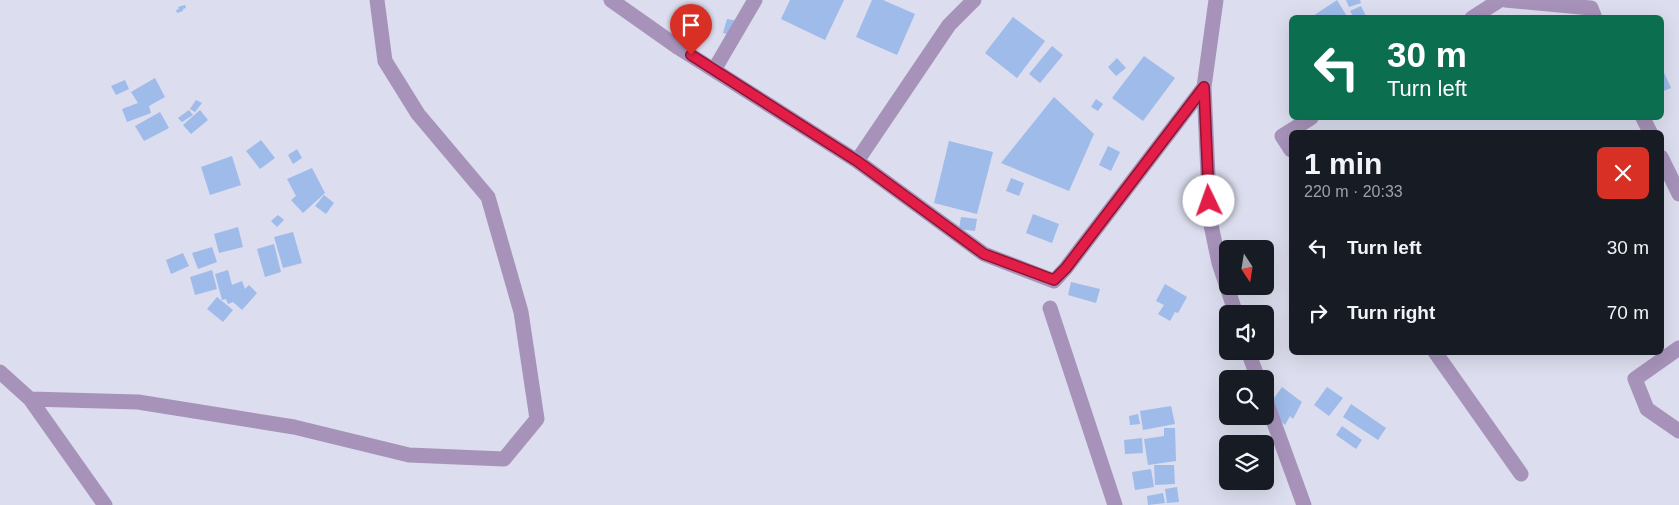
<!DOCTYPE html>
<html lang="en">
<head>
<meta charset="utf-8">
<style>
  :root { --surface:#171b24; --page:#242831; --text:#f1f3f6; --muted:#9ea1a6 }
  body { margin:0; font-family:Helvetica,sans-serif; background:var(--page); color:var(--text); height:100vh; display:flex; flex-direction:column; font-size:19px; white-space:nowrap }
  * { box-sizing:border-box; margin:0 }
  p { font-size:16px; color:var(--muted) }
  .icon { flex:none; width:28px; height:28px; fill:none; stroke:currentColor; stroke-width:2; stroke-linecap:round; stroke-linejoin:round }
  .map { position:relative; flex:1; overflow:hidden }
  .panel { position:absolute; left:1289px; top:130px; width:375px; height:225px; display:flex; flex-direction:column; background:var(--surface); border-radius:8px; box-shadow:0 5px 20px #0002 }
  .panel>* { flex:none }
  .guide { position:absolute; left:1289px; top:15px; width:375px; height:105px; border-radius:8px; box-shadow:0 5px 20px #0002; background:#0b6e4f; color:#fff; overflow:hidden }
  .needle { width:32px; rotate:168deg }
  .tools { position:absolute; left:1219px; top:240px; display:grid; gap:10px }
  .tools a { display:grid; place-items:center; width:55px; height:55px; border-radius:8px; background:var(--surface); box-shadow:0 5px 20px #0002; font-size:25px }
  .pin { position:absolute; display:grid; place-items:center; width:42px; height:42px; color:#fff; margin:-51px -21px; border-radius:50% 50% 50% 0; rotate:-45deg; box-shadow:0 0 5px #0007 }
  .pin .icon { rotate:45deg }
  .me { position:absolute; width:55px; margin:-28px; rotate:357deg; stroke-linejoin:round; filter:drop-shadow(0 0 4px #0008) }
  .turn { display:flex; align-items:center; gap:18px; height:105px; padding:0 15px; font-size:22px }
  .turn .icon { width:65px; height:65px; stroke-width:2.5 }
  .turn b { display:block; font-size:35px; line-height:42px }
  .round { display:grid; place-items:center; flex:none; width:52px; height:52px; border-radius:8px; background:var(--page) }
  .summary { display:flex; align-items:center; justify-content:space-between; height:85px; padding:0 15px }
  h1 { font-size:30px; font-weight:800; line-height:38px }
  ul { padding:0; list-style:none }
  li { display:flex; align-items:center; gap:15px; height:65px; padding:0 15px }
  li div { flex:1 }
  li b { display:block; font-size:19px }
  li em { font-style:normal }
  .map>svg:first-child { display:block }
</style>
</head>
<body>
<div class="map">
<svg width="1679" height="505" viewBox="0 0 1679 505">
  <rect width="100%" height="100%" fill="#dcddee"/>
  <path fill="#9ebbe9" d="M790 0H844L825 40 781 19Z
    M872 0H883L915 14 897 55 856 37Z
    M1337 0 1348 18H1310Z
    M1346 0H1360L1361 3 1349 7Z
    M185 5 186 8 183 9V11L177 13 176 10 179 9 178 7Z
    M1361 6 1367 18H1354L1350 11Z
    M1013 17 1045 41 1017 78 985 53Z
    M727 19 739 21 736 36 723 33Z
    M1052 46 1063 55 1040 83 1029 74Z
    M1144 56 1175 78 1143 121 1112 98Z
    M1117 58 1126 68 1116 76 1108 67Z
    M1661 66 1671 88 1661 92Z
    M155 78 165 97 149 106 151 113 127 122 122 109 138 103 131 92Z
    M125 80 129 89 116 95 111 86Z
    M1054 97 1094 134 1069 191 1001 163Z
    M1096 99 1103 104 1098 111 1091 107Z
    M196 100 202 103 195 112 190 109Z
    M189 110 193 115 182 122 178 118Z
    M200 110 208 120 191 134 183 125Z
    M160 112 169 128 144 141 135 126Z
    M261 140 275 158 260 169 246 151Z
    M949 141 993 152 977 214 934 203Z
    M1108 146 1120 152 1111 171 1099 165Z
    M297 149 302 158 293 164 288 155Z
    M232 156 241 185 210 195 201 167Z
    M312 168 325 193 303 213 291 200 296 196 287 179Z
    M1011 178 1024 183 1019 196 1006 191Z
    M324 195 334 203 326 214 315 206Z
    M1033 214 1059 224 1052 243 1026 233Z
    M278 215 284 220 277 227 271 221Z
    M961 217 977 219 975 231 959 229Z
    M238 227 243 247 219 253 214 234Z
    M293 232 302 263 283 268 274 237Z
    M274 244 281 272 265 277 257 249Z
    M212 247 217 262 198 269 192 253Z
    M183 253 189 266 171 274 166 260Z
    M212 270 217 289 195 295 190 277Z
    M228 270 232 285 242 281 245 289 249 285 257 293 242 310 233 302 228 304 226 299 222 300 215 274Z
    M1071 282 1100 289 1096 303 1068 295Z
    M1165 284 1187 297 1178 313 1175 312 1170 321 1158 314 1164 305 1156 301Z
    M217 297 233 310 223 322 207 309Z
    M1282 387 1302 402 1293 419 1290 416 1285 425 1272 413 1275 403 1272 401Z
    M1327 387 1343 398 1329 416 1314 405Z
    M1351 404 1386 428 1378 440 1343 417Z
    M1171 406 1175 424 1143 430 1140 411Z
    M1138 414 1140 424 1130 425 1129 416Z
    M1342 426 1362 440 1356 449 1336 435Z
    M1164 428H1175L1176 461 1148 465 1144 439 1164 436Z
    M1142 438 1143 453 1125 454 1124 440Z
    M1154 465H1174L1175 484 1155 485Z
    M1151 469 1154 487 1135 490 1132 472Z
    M1177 487 1179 502 1167 503 1165 489Z
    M1163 493 1165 503 1148 505 1147 496Z"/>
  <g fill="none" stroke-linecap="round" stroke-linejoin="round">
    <path stroke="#a793ba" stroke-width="15" d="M611 0 679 48 857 161 984 254 1054 281 1066 268 1204 87
      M1216 0 1204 87 1210 220 1219 263 1236 314
      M1505 0 1591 8 1595 18
      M1472 18 1500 0
      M714 70 755 0
      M1643 118 1650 132
      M1291 150 1282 136 1311 118
      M1661 157 1679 194
      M857 161 949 25 974 0
      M1050 308 1115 505
      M1679 348 1635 379 1647 409 1679 431
      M1248 351 1258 379
      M1435 352 1521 474
      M0 372 30 399 105 505
      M1265 398 1304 505
      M30 399 138 402 294 427 409 455 504 459 537 419 521 312 488 197 418 114 385 61 377 0"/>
  </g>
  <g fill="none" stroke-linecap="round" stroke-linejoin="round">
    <g stroke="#92132f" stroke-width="12">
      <path id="route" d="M691 55 857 161 984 254 1054 280 1066 268 1204 87 1209 201"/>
    </g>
    <use href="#route" stroke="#e11d48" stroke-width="9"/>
  </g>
</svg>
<div class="tools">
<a><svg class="needle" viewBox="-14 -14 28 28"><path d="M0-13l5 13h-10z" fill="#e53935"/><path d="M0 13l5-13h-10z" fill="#9ea1a6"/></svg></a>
<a><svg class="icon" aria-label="sound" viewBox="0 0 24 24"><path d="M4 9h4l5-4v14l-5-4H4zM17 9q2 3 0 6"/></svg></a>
<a><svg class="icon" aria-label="search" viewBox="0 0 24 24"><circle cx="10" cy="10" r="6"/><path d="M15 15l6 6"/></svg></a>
<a><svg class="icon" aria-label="layers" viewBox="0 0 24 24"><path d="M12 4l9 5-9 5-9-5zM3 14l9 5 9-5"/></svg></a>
</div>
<div class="pin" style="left:691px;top:55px;background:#d93025"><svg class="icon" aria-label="arrive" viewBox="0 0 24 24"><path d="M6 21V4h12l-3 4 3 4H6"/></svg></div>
<svg class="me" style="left:1209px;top:201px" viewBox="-20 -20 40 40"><circle r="19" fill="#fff"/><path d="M0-13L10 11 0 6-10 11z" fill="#e11d48"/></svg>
<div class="guide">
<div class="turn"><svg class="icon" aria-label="left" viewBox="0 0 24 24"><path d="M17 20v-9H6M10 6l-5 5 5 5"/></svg><div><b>30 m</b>Turn left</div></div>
</div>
<section class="panel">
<div class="summary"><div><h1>1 min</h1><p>220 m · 20:33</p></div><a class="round" style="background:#d93025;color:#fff"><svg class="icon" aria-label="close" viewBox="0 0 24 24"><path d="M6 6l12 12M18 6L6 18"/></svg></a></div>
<ul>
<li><svg class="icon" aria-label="left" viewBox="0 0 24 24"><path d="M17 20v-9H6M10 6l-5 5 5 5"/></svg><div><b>Turn left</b></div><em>30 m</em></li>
<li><svg class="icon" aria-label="right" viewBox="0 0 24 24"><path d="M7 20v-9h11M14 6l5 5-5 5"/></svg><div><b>Turn right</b></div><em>70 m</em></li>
</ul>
</section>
</div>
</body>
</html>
